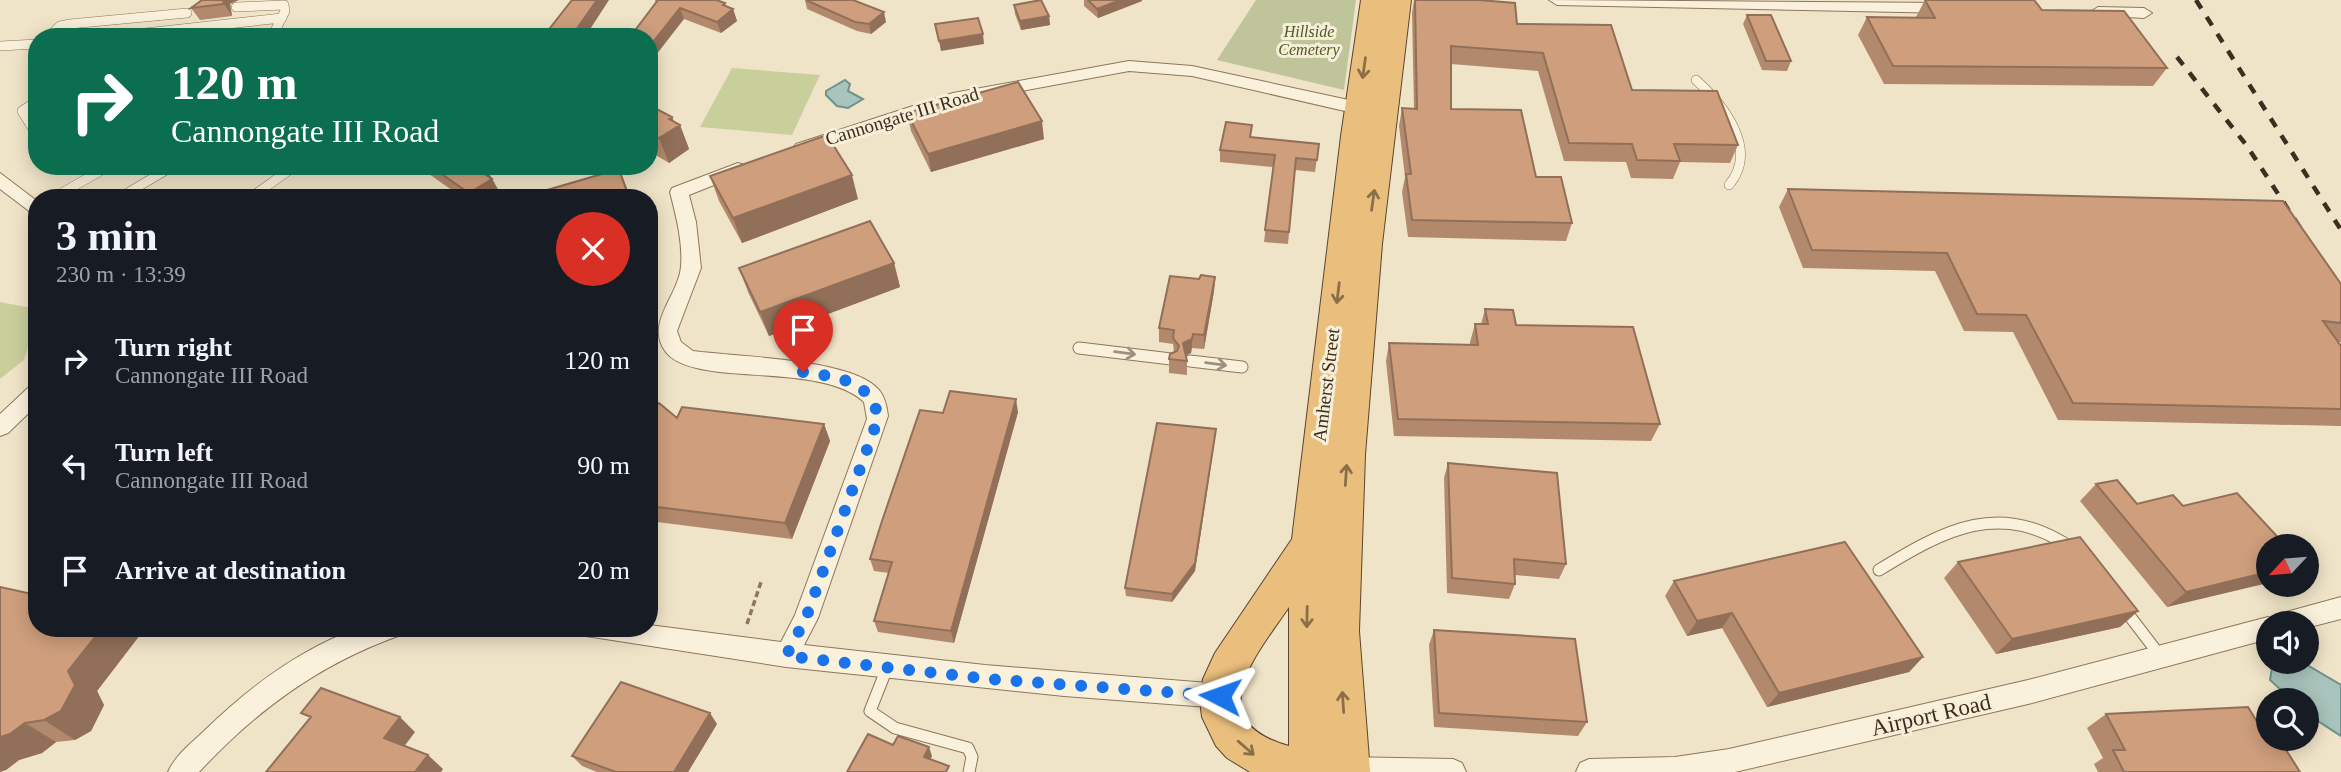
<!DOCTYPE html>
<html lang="en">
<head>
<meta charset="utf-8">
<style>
  :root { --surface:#171b24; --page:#20242c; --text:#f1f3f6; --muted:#9ea1a6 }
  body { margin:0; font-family:Georgia,serif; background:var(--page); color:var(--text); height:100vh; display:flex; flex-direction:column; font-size:26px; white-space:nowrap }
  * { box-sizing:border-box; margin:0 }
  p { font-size:23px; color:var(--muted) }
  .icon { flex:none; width:38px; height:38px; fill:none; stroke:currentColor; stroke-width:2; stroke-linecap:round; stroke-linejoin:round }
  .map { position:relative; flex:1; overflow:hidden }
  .drawer { position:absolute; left:28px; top:189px; width:630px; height:448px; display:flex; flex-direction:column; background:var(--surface); border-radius:28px; box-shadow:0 4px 18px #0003 }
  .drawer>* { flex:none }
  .top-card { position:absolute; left:28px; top:28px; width:630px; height:147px; border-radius:28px; box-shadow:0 4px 18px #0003; background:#0b6e4f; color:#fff; overflow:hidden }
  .needle { width:46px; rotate:244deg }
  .fabs { position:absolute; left:2256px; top:534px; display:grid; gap:14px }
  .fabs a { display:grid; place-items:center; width:63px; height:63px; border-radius:50%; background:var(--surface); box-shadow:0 4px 18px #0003; font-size:35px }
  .pin { position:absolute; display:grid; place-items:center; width:60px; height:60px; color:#fff; margin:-72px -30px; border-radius:50% 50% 50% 0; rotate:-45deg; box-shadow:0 0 7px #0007 }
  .pin .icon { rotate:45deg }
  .me { position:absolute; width:77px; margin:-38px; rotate:274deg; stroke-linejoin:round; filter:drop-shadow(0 0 5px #0008) }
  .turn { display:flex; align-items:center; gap:24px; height:147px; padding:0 28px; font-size:32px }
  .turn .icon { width:91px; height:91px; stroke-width:2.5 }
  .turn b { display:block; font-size:49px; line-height:60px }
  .round { display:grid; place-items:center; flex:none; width:74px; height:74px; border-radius:37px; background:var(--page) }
  .headline { display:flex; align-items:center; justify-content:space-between; height:119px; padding:0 28px }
  h1 { font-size:42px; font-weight:700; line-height:52px }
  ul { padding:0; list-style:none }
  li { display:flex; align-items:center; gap:21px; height:105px; padding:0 28px }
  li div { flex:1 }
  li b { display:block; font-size:26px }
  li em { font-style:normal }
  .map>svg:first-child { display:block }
</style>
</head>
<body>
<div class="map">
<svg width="2341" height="772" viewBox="0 0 2341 772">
  <rect width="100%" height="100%" fill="#f0e4c8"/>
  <path fill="#c9cf9b" d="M732 68 820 75 792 135 700 127Z
    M0 302 37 309V320L24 360 0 379Z"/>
  <path fill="#bfc49a" d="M1256 0H1356L1344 90 1217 60Z"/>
  <path fill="#a9c4bc" stroke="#6f938a" stroke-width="2" d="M845 80 850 84 848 91 863 99 848 108 837 106 826 95V91Z
    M2273 662H2302L2341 685V736L2307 714 2306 700H2292L2270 680Z"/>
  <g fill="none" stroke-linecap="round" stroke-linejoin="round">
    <g stroke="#8d765c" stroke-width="10">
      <path id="service-far1" d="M236 7 284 5 285 11 272 37
        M49 37 60 26 70 24 187 13
        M109 37 282 18
        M0 46 37 44
        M1696 80C1724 105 1759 150 1729 185
        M37 101 22 111 37 135
        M53 198 109 166
        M119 198 173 166
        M250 198 295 166"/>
    </g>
    <g stroke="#8d765c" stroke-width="13">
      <path id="service" d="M1079 348 1171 359
        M1190 361 1242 367
        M1879 570C1946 529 2001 499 2073 549
        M2122 606 2161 657
        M887 668 870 711 895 728 968 748 972 757 969 772"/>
    </g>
    <g stroke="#8d765c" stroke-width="2">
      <path id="minor" d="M1549 0 1950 3 1958 8 1950 13 1557 5Z
        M2098 7 2144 8 2152 13 2144 18 2092 15 2090 12Z
        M1129 61 1192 66 1358 102 1367 108 1358 114 1192 76 1129 71 956 103 802 154 793 148 796 144 953 93Z
        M738 163 744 165 747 169 744 173 689 195 696 222 701 268 677 331 681 342 693 351C735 357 853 358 879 390 885 397 887 407 888 416L818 618 804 645 985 665 1221 684 1230 688 1234 696 1230 704 1221 708 1064 696 786 667 586 636 583 628H649V625L781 642 795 615 867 419 864 402C819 360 692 389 665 351 645 323 679 295 681 266 683 242 676 216 670 192L672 188Z
        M0 173 37 201V217L0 189Z
        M37 384V405L8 433 0 436V414L30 386Z
        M2341 597V619L2306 628V623H2268V639L2028 704 1735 772H1576L1580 763 1589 759 1675 757 1729 749 2028 680 2268 617 2275 620 2286 612Z
        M358 628H401L398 636C318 665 257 710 199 772H168C175 756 190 744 203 732 248 688 298 650 358 628Z
        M1343 757 1453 759 1462 763 1466 772H1331L1334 761Z"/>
    </g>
    <g stroke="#5b4430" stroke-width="2">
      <path id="trunk" d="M1361 0H1411L1382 244 1365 455 1359 631 1370 772H1250L1227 758 1216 746 1202 717 1200 700 1203 679 1215 653 1292 539 1341 136ZM1289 607V746C1198 721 1257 654 1289 607Z"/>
    </g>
    <path stroke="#8d765c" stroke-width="3.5" stroke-dasharray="6 3.5" stroke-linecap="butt" d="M747 624 762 579"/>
    <use href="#service-far1" stroke="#faf1dc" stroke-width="9"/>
    <use href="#service" stroke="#faf1dc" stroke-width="11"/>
    <use href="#minor" fill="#faf1dc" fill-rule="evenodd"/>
    <use href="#trunk" fill="#eabe7c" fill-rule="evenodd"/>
    <path stroke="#3d2e20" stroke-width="4.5" stroke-dasharray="10 10" stroke-linecap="butt" d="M2196 0 2341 230
      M2177 57 2247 146 2308 240"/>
  </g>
  <path fill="#b2896c" d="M202 0 230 4 232 16 200 20 191 8Z
    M655 0H716L725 3 726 6 733 9 737 21 721 33 684 19 656 3Z
    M805 0H853L886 22 871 34 857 31 807 9Z
    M1084 0H1142V1L1098 18 1084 6Z
    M1414 0H1479L1517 24 1632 90 1738 145 1730 163 1680 162 1673 179 1631 178 1626 162 1564 161 1538 71 1451 64V109L1536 177 1572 223 1566 241 1408 237 1402 192 1405 177 1399 126 1402 108 1414 109 1412 13Z
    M1925 0 2042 10 2167 68 2153 86 1884 84 1858 35 1867 17H1916Z
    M1014 5 1049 16 1050 25 1021 30 1015 14Z
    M1747 15 1791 61 1787 71 1762 70 1743 24Z
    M649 105 672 117 674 122 680 125 689 149 669 163 649 151Z
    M907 113 1044 139 931 172 911 131Z
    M1251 137 1319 144 1315 172 1295 170 1288 244 1264 242 1273 167 1220 162V150Z
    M420 166H482L487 170 500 193 493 198H463L422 169Z
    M710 176 858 199 742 243 719 201Z
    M1788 189 2341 284V342H2338L2341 346V426L2058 420 2013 332 1964 331 1935 271 1803 268 1779 207Z
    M894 263 900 287 769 336 748 292 739 268Z
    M1215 277 1214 291 1204 349 1192 348 1191 353 1186 355 1187 361V375L1169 373V359L1174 352 1173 344 1159 342V328L1199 279Z
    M1485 309 1516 325 1660 424 1651 441 1394 436 1386 361 1389 343 1470 345V342L1475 324H1481Z
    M649 409 677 418 824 424 830 441 792 539 649 521Z
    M1018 412 954 643 878 632 874 621 889 573 874 571 870 559 943 413Z
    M1215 438 1195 571 1172 602 1126 596 1125 588Z
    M1448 463 1566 564 1559 579 1515 575V584L1509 599 1447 593 1444 478Z
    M2096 484 2137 504 2183 506 2286 546 2167 607 2080 501Z
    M1958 562 2138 611 2120 627 1996 654 1944 578Z
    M1674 581 1923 657 1909 672 1767 707 1722 628 1687 636 1665 596Z
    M0 587 143 631 97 691 104 705 91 731 75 740 56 742 42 753 19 760 6 770Z
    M1434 630 1587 722 1578 736 1434 727 1429 645Z
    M2106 714 2270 743 2300 772H2098L2094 764 2103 758 2087 728Z
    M717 724 688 772H597L582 766 572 756Z"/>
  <path fill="#916f58" d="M223 0H239L230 4 232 16 224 4Z
    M597 0H609L585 37H571Z
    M1120 0H1142V1L1098 18 1097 9Z
    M725 3 728 13 733 9 737 21 721 33 717 22 723 5Z
    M680 8 684 19 649 64V47Z
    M884 12 886 22 871 34 869 24Z
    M1049 16 1050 25 1021 30 1020 21Z
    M983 34 984 44 941 51 939 41Z
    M672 117 676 127 680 125 689 149 669 163 659 138 669 119Z
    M1042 121 1044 139 931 172 928 154Z
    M619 169 631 198H629Z
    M487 170 500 193 493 198H472L469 193 483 173Z
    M852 175 858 199 742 243 733 218Z
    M649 250 658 276 649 279Z
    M894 263 900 287 769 336 760 312Z
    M1215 277 1214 291 1204 349V335Z
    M1193 334 1191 353 1183 357V343Z
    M1016 399 1018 412 954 643 951 631Z
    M824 424 830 441 792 539 785 523Z
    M1216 429 1215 438 1195 571 1172 602V594Z
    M2268 572V583L2167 607 2186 592Z
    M2138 611 2120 627 1996 654 2012 639Z
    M1732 613 1722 628 1687 636 1697 621Z
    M102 628H140L143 631 97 691 104 705 91 731 75 740 44 720 68 671Z
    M1923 657 1909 672 1767 707 1779 693Z
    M710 713 717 724 688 772H674Z
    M400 717 415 732 400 752 384 738Z
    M25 723 56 742 42 753 19 760 6 770 0 772V737Z
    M929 747 932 756 928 766 924 757Z
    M428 755 443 769 441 772H415Z"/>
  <path fill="#cf9f7d" stroke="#916f58" stroke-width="2" d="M202 0H223L224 4 191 8Z
    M572 0H597L571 37H543Z
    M658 0H716L725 3 723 5 733 9 717 22 680 8 649 47V37H630Z
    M806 0H853L884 12 869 24 855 22Z
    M1041 0 1049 16 1020 21 1014 5Z
    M1088 0H1120L1097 9Z
    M1415 0H1479L1515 3 1517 24 1611 25 1632 90 1717 91 1738 145 1674 144 1680 161 1637 160 1632 144 1569 143 1543 53 1451 46V109L1521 110 1536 177H1561L1572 223 1412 220 1406 174H1411L1402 108 1417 109Z
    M1925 0H2034L2042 10 2124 11 2167 68 1893 66 1867 17 1935 18Z
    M1747 15H1771L1791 61H1766Z
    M978 18 983 34 939 41 935 24Z
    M1018 82 1042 121 928 154 907 113Z
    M649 105 672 117 669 119 680 125 659 138 649 133Z
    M1226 122 1252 125 1250 137 1319 144 1317 160 1296 158 1289 232 1265 230 1275 155 1220 150Z
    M827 135 852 175 733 218 710 176Z
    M430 166H482L487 170 483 173 492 179 469 193Z
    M619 169 629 198H549L547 190Z
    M1788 189 2283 201 2341 284V323L2323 321 2341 346V409L2073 403 2026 315 1977 314 1947 253 1812 250Z
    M870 221 894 263 760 312 739 268Z
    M1201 275 1215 277 1204 335 1193 334 1192 339 1183 343 1187 361 1169 359 1170 354 1177 351 1179 346 1173 338 1174 330 1159 328 1170 276 1199 279Z
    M1485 309 1513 310 1516 325 1633 327 1660 424 1398 419 1389 343 1478 345 1475 324H1488Z
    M950 391 1016 399 951 631 874 621 892 562 870 559 882 521 920 410 943 413Z
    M659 403 677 418 682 407 824 424 785 523 649 506V409Z
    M1157 423 1216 429 1195 563 1172 594 1125 588Z
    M1448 463 1557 473 1566 564 1514 559 1515 584 1452 578Z
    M2117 480 2137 504 2173 495 2183 506 2237 493 2286 546H2268V572L2186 592 2096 484Z
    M2080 537 2138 611 2012 639 1958 562Z
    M1845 542 1923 657 1779 693 1732 613 1697 621 1674 581Z
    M0 587 37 595V628H102L68 671 75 685 61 711 44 720 25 723 10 734 0 737Z
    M1434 630 1575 639 1587 722 1439 713Z
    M621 682 710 713 674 772H616L572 756Z
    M321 688 400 717 384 738 428 755 415 772H266L311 717 301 713Z
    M2248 707 2270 743 2281 742 2300 772H2124L2113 750H2125L2106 714Z
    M868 734 893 745 898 736 915 742 929 747 924 757 949 766 946 772H847Z"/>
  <defs><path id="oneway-shaft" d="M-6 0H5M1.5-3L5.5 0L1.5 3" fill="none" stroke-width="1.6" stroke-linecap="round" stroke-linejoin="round" transform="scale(1.75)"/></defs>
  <g stroke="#8b6f49">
    <use href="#oneway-shaft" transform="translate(1364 68) rotate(98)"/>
    <use href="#oneway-shaft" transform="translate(1373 200) rotate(-82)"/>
    <use href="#oneway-shaft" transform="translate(1338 293) rotate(97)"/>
    <use href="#oneway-shaft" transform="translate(1346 475) rotate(-86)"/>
    <use href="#oneway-shaft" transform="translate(1307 617) rotate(91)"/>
    <use href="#oneway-shaft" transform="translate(1343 702) rotate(-94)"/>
    <use href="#oneway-shaft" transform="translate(1246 748) rotate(41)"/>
  </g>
  <g stroke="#9c907e">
    <use href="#oneway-shaft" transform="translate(1125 353) rotate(7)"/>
    <use href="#oneway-shaft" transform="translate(1216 364) rotate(7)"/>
  </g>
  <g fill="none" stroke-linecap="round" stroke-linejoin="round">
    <path stroke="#1a73e8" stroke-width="12" stroke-dasharray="0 21.6" d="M803 372C836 377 873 380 878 419L806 618 786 656 989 679 1220 696"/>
  </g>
  <g text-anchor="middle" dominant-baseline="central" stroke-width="6" stroke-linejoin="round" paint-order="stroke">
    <g font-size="16" font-style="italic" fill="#4d5a26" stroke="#f7eed8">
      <text x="1309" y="31">Hillside<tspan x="1309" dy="18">Cemetery</tspan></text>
    </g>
    <g font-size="19" fill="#3d2e20" stroke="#f7eed8">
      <text transform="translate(902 116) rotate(-17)">Cannongate III Road</text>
      <text transform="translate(1326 385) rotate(-83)">Amherst Street</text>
    </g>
    <g font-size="23" fill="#3d2e20" stroke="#f7eed8">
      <text transform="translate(1931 715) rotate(-13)">Airport Road</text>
    </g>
  </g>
</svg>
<div class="fabs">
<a><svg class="needle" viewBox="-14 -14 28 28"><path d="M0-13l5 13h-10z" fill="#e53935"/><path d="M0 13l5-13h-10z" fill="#9ea1a6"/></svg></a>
<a><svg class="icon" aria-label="sound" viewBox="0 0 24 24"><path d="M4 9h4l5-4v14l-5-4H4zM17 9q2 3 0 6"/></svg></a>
<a><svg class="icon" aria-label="search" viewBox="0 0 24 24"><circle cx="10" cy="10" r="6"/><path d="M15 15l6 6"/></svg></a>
</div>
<div class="pin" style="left:803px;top:372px;background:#d93025"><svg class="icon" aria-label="arrive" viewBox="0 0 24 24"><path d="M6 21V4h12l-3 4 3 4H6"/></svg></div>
<svg class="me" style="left:1220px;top:696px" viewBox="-20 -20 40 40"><path d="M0-17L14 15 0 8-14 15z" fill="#1a73e8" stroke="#fff" stroke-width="4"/></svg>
<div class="top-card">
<div class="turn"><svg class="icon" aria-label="right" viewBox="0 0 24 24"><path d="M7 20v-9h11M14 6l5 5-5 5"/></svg><div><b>120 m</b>Cannongate III Road</div></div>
</div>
<section class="drawer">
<div class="headline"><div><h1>3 min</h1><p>230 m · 13:39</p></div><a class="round" style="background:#d93025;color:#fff"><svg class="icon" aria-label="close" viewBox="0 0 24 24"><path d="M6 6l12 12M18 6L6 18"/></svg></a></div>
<ul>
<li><svg class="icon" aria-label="right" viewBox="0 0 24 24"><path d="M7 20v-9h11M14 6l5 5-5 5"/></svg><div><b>Turn right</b><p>Cannongate III Road</p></div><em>120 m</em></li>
<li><svg class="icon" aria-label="left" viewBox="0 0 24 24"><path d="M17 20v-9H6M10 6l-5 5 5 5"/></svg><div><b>Turn left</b><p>Cannongate III Road</p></div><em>90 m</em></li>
<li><svg class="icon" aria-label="arrive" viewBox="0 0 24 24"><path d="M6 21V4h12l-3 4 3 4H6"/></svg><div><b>Arrive at destination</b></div><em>20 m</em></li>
</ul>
</section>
</div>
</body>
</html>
